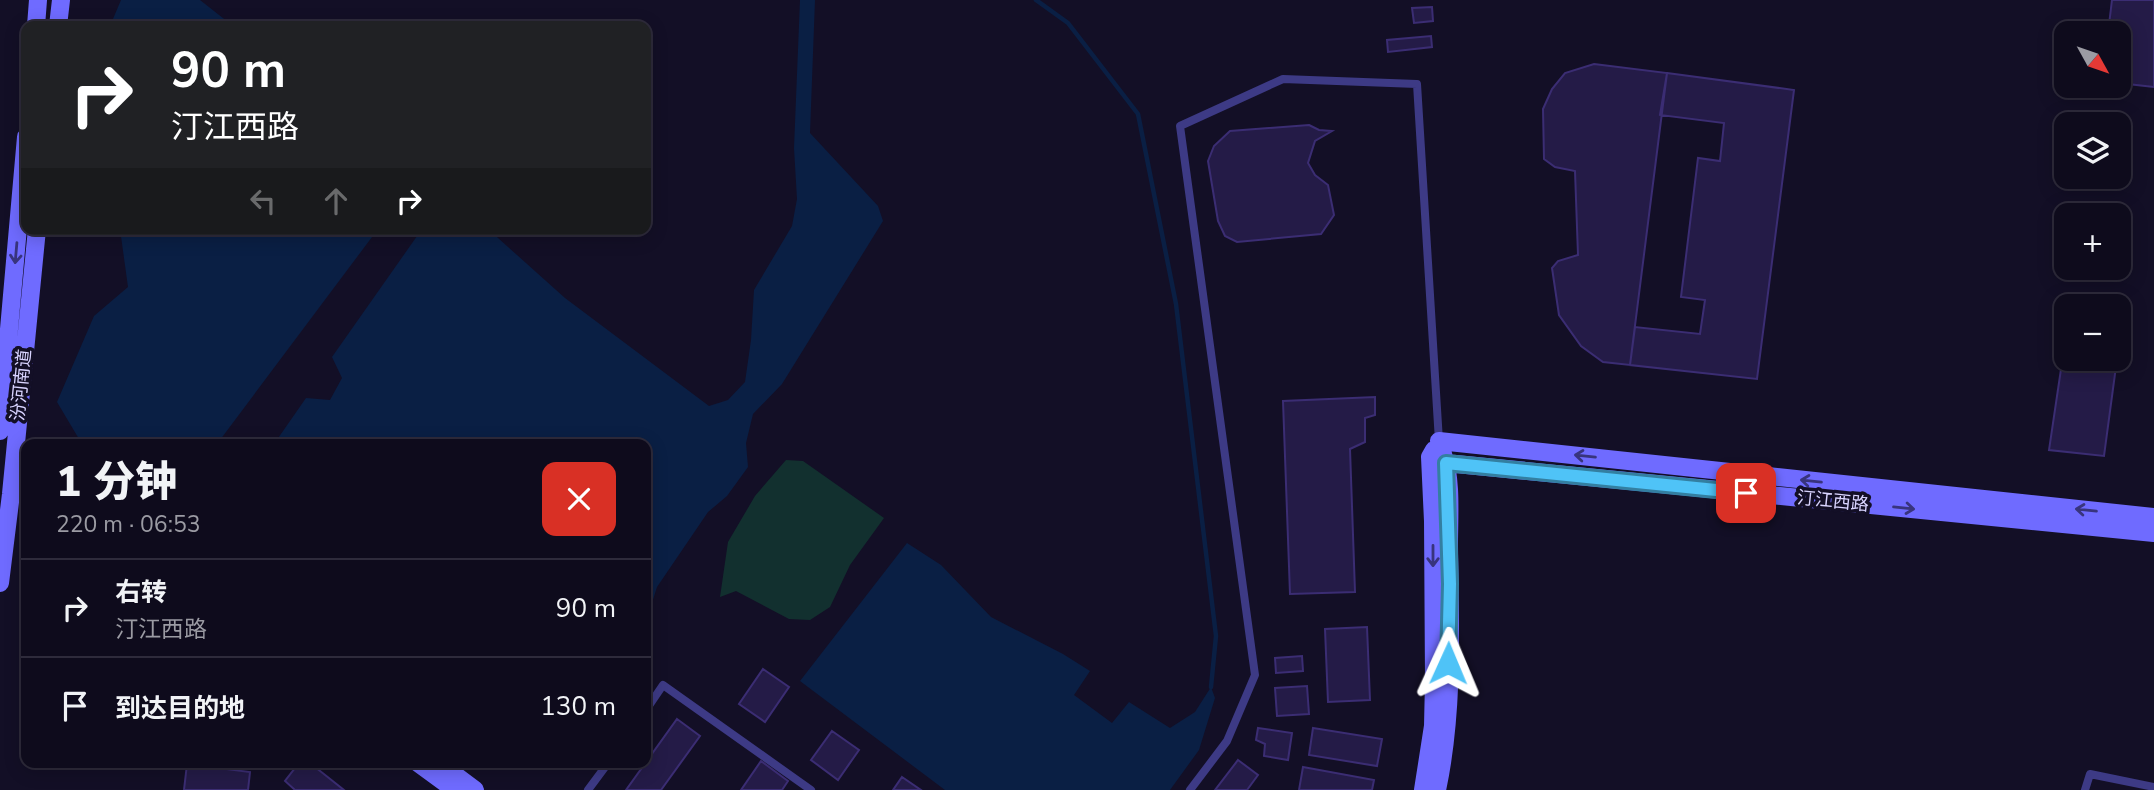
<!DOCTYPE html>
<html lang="zh">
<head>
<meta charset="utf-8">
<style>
  :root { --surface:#0e0b1c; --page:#1c1929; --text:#f1f3f6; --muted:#9b9ba3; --line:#2e2b3b }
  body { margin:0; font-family:"Nunito Sans","Noto Sans SC",sans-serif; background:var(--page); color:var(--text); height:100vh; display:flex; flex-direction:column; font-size:26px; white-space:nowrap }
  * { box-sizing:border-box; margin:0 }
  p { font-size:23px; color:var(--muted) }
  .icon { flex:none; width:38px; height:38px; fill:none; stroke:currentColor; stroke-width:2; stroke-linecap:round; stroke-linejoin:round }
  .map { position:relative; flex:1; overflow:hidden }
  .details { position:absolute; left:21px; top:439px; width:630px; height:329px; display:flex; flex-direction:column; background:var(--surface); border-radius:14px; box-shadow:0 4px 18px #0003,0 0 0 2px var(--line) }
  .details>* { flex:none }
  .guide { position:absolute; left:21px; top:21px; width:630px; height:214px; border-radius:14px; box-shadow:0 4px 18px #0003,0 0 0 2px var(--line); background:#202124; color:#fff; overflow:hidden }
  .needle { width:46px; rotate:130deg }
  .tools { position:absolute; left:2054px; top:21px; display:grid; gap:14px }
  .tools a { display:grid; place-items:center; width:77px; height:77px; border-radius:14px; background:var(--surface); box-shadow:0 4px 18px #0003,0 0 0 2px var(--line); font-size:35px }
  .pin { position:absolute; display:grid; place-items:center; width:60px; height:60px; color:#fff; margin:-30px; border-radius:14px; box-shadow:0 4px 10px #0006 }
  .me { position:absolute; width:77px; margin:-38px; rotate:1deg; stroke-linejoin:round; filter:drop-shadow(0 0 5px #0008) }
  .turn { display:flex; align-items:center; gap:24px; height:147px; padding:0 35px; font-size:32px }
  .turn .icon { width:91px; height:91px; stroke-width:2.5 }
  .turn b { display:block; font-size:49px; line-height:60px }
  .lanes { display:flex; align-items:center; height:66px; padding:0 35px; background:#0003; justify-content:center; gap:35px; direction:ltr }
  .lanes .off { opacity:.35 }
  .round { display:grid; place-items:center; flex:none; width:74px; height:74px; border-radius:14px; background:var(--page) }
  .summary { display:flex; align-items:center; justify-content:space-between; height:119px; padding:0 35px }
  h1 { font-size:42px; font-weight:800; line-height:52px }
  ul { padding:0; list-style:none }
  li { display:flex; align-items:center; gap:21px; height:98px; padding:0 35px; border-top:2px solid var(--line) }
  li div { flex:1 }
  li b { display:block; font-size:26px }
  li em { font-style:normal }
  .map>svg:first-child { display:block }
</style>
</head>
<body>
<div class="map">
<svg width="2154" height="790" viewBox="0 0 2154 790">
  <rect width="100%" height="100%" fill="#130f26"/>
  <path fill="#12302f" d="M786 460 803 461 884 518 850 565 830 607 810 620 789 619 736 591 720 597 728 542 755 496Z"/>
  <path fill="#0a1f44" d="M121 0H200L233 26H110Z
    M800 0H815L810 133 878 206 883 221 782 384 753 414 746 443 748 467 727 496 708 512 657 587 646 622V444H274L306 398 330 400 342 378 332 357 422 229H488L565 298 709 406 728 400 745 382 751 340 754 290 792 226 797 199 794 148Z
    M120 229H378L217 444H82L57 402 94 316 128 287Z
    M907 543 941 565 991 617 1063 654 1090 671 1074 695 1112 723 1129 702 1170 728 1195 712 1211 687 1215 698 1199 750 1170 790H945L800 681Z"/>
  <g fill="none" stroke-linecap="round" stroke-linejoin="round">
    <path stroke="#0a1f44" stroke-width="4.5" d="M1036 0 1068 23 1138 114 1176 304 1216 636 1211 687"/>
  </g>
  <path fill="#241b47" stroke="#3b2d73" stroke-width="2" d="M2112 0H2154V87L2119 83V33H2108Z
    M1432 7 1433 21 1414 23 1412 8Z
    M1431 36 1432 47 1388 52 1387 40Z
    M1594 64 1667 73 1630 365 1603 362 1581 346 1559 315 1552 268 1558 261 1578 255 1575 171 1555 167 1544 159 1543 109 1552 89 1565 73Z
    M1667 73 1794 90 1757 379 1630 365 1635 327 1700 334 1705 300 1681 297 1698 158 1720 161 1724 123 1660 115Z
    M1309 125 1319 130 1332 131 1315 141 1308 163 1315 175 1328 185 1334 215 1321 234 1237 242 1225 236 1218 221 1208 161 1214 146 1230 131Z
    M2065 342H2067V359H2117L2104 456 2049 450Z
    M1375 397V415L1365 418V442L1350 449 1355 592 1290 594 1283 401Z
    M1367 627 1370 700 1328 702 1325 629Z
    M1302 656 1303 671 1276 673 1275 658Z
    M763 669 789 687 765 722 739 704Z
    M1307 686 1309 714 1277 716 1275 688Z
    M677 719 700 736 661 790H626Z
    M1258 728 1292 733 1288 760 1264 756 1265 744 1256 740Z
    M1313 728 1382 739 1377 766 1309 755Z
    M832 731 859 750 838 780 811 760Z
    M1238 760 1258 775 1247 790H1215Z
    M761 761 788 781 782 790H741Z
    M299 763H310L344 790H295L285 781Z
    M187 764 250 772 248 790H184Z
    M1303 767 1374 780 1372 790H1299Z
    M902 777 921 790H893Z"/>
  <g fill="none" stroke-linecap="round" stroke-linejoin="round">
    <path stroke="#3d3a85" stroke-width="8" d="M646 710 663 685 811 790
      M588 790 608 763
      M1190 790 1227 741 1255 675 1180 126 1283 79 1417 84 1439 441
      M2085 790 2090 774 2154 787"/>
    <path stroke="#6f6bff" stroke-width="18" d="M36 26 38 0
      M58 26 61 0
      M0 431 26 137
      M1439 441 2154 517
      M1430 457 1446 463 2154 533
      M0 583 11 494 37 229
      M418 763 455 790
      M447 769 475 790
      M1423 790 1433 726 1434 681 1433 521 1430 457 1434 450
      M1437 790C1454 711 1450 625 1449 545 1449 516 1452 481 1443 454"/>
  </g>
  <defs><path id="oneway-shaft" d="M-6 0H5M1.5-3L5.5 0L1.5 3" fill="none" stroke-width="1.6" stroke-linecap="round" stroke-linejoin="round" transform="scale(1.75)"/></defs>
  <g stroke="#38347d">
    <use href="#oneway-shaft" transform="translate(16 253) rotate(95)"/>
    <use href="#oneway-shaft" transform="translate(1585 456) rotate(-174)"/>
    <use href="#oneway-shaft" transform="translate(1811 481) rotate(-174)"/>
    <use href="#oneway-shaft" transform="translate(1904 508) rotate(6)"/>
    <use href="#oneway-shaft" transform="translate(2086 510) rotate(-174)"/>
    <use href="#oneway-shaft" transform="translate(1433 556) rotate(90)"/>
  </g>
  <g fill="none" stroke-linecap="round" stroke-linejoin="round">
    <g stroke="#337fa1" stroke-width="18">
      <path id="route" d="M1448 663 1450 584 1446 463 1746 493"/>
    </g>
    <use href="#route" stroke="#4fc3f7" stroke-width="12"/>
  </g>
  <g text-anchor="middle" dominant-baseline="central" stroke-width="7" stroke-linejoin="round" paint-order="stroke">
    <g font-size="18" fill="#d9d4ff" stroke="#130f26">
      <text transform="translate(21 385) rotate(-84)">汾河南道</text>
      <text transform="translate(1833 501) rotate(6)">汀江西路</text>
    </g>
  </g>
</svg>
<div class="tools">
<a><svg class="needle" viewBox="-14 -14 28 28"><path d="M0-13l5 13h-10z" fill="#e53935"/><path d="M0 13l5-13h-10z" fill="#9b9ba3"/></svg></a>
<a><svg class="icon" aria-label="layers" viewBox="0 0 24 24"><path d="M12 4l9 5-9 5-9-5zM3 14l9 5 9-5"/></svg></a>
<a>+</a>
<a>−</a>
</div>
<div class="pin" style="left:1746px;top:493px;background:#d93025"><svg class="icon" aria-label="arrive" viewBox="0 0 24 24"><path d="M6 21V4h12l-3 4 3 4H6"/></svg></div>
<svg class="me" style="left:1448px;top:663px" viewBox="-20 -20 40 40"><path d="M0-17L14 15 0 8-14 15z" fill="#4fc3f7" stroke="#fff" stroke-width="4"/></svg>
<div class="guide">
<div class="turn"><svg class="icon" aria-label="right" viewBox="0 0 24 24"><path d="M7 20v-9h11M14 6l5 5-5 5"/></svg><div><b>90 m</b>汀江西路</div></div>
<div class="lanes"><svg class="icon off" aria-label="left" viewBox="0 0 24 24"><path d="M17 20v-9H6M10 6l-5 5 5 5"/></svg><svg class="icon off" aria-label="ahead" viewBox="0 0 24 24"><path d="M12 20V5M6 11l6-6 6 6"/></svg><svg class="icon" aria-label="right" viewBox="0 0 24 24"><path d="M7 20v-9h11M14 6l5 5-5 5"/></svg></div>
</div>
<section class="details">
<div class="summary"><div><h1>1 分钟</h1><p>220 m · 06:53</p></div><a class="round" style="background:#d93025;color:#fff"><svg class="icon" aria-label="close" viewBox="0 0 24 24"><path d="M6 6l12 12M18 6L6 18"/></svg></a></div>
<ul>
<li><svg class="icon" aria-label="right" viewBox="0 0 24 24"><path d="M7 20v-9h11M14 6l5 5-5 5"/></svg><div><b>右转</b><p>汀江西路</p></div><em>90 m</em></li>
<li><svg class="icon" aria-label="arrive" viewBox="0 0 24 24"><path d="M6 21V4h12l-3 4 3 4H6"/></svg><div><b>到达目的地</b></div><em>130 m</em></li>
</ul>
</section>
</div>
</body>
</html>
